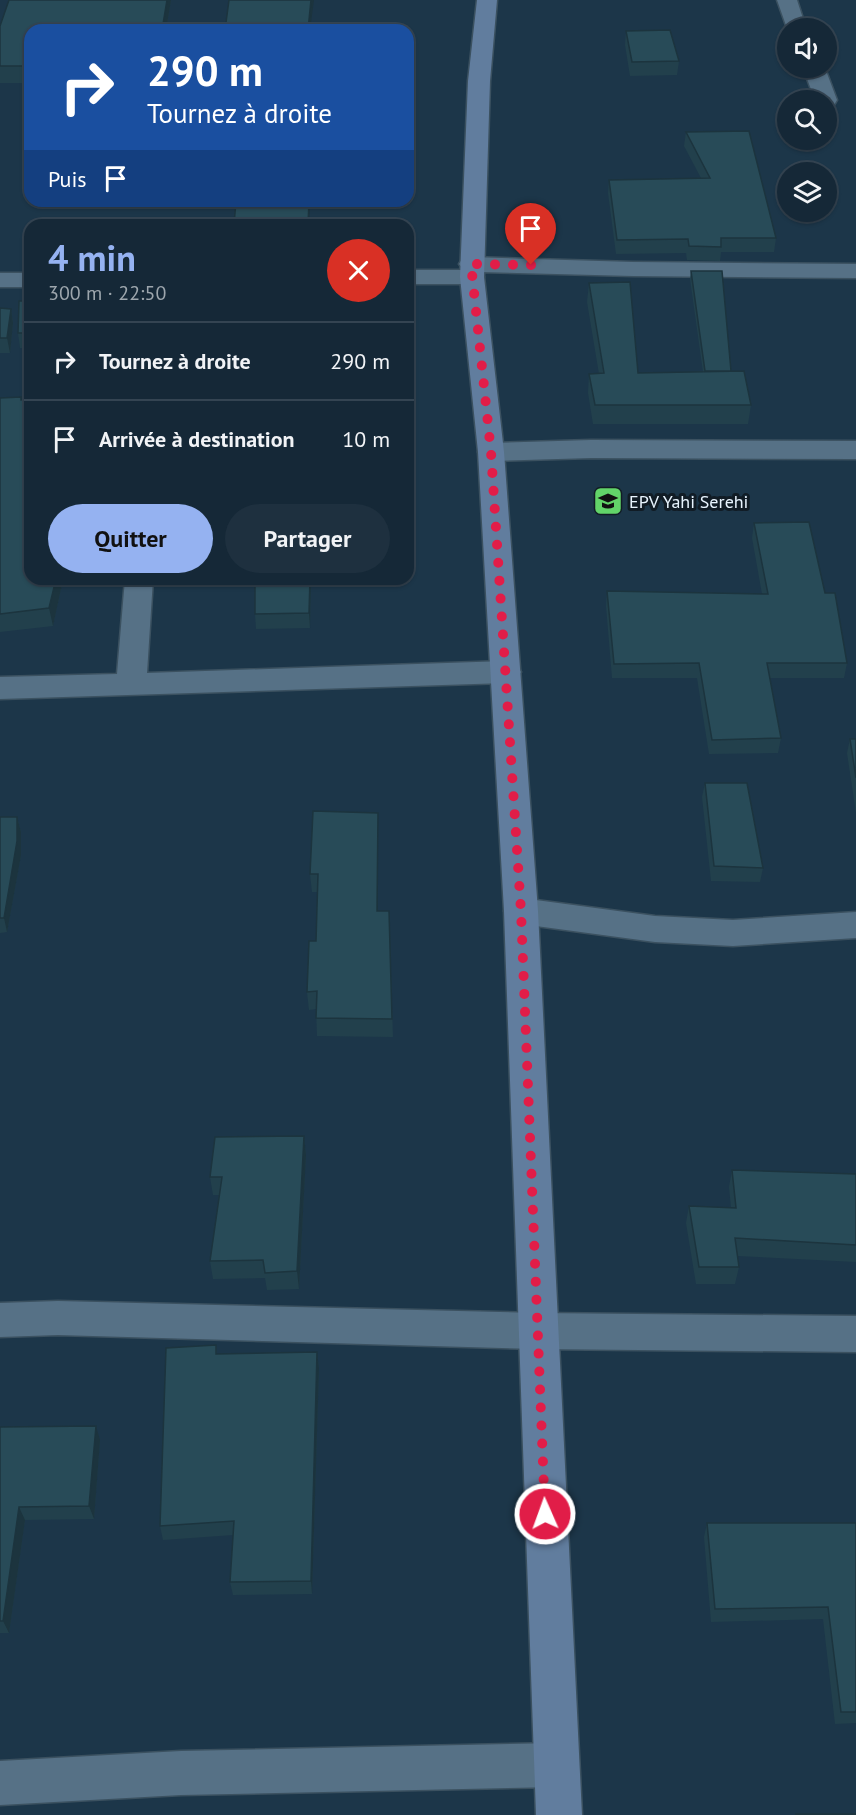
<!DOCTYPE html>
<html lang="fr">
<head>
<meta charset="utf-8">
<style>
  :root { --surface:#152837; --page:#1e303f; --text:#f1f3f6; --muted:#9da6ad; --line:#344452; --accent:#95b2f1 }
  body { margin:0; font-family:"PT Sans",sans-serif; background:var(--page); color:var(--text); height:100vh; display:flex; flex-direction:column; font-size:22px; white-space:nowrap }
  * { box-sizing:border-box; margin:0 }
  p { font-size:20px; color:var(--muted) }
  .icon { flex:none; width:33px; height:33px; fill:none; stroke:currentColor; stroke-width:2; stroke-linecap:round; stroke-linejoin:round }
  .map { position:relative; flex:1; overflow:hidden }
  .drawer { position:absolute; left:24px; top:219px; width:390px; height:366px; display:flex; flex-direction:column; background:var(--surface); border-radius:18px; box-shadow:0 2px 4px #0004,0 0 0 2px var(--line) }
  .drawer>* { flex:none }
  .banner { position:absolute; left:24px; top:24px; width:390px; height:183px; border-radius:18px; box-shadow:0 2px 4px #0004,0 0 0 2px var(--line); background:#1a4fa0; color:#fff; overflow:hidden }
  .buttons { position:absolute; left:777px; top:18px; display:grid; gap:12px }
  .buttons a { display:grid; place-items:center; width:60px; height:60px; border-radius:50%; background:var(--surface); box-shadow:0 2px 4px #0004,0 0 0 2px var(--line); font-size:30px }
  .pin { position:absolute; display:grid; place-items:center; width:51px; height:51px; color:#fff; margin:-62px -26px; border-radius:50% 50% 50% 0; rotate:-45deg; box-shadow:0 0 6px #0007 }
  .pin .icon { rotate:45deg }
  .me { position:absolute; width:66px; margin:-33px; rotate:358deg; stroke-linejoin:round; filter:drop-shadow(0 0 4px #0008) }
  .turn { display:flex; align-items:center; gap:21px; height:126px; padding:0 24px; font-size:27px }
  .turn .icon { width:78px; height:78px; stroke-width:2.5 }
  .turn b { display:block; font-size:42px; line-height:51px }
  .then { display:flex; align-items:center; height:57px; padding:0 24px; background:#0003; gap:12px; font-size:22px }
  .round { display:grid; place-items:center; flex:none; width:63px; height:63px; border-radius:32px; background:var(--page) }
  .head { display:flex; align-items:center; justify-content:space-between; height:102px; padding:0 24px }
  h1 { font-size:36px; font-weight:600; line-height:45px; color:var(--accent) }
  .action { display:flex; gap:12px; margin-top:auto; padding:12px 24px }
  .action a { flex:1; height:69px; border-radius:36px; background:var(--accent); color:#111; font-size:24px; font-weight:600; line-height:69px; text-align:center }
  .action a+a { background:var(--page); color:var(--text) }
  ul { padding:0; list-style:none }
  li { display:flex; align-items:center; gap:18px; height:78px; padding:0 24px; border-top:2px solid var(--line) }
  li div { flex:1 }
  li b { display:block; font-size:22px }
  li em { font-style:normal }
  .map>svg:first-child { display:block }
</style>
</head>
<body>
<div class="map">
<svg width="856" height="1815" viewBox="0 0 856 1815">
  <rect width="100%" height="100%" fill="#1c3649"/>
  <g fill="none" stroke-linecap="round" stroke-linejoin="round">
    <g stroke="#3b5160" stroke-width="3">
      <path id="street" d="M777 0H797L806 28H788V31Z
        M803 68H825L837 100 834 105 826 107V100H815Z
        M471 257 633 262 856 264V278L633 276 480 272 484 277 481 282 472 284H408V270H464L459 264 462 259Z
        M0 273H30V287H0Z
        M591 440 856 441V459L591 458 491 461 481 458 478 452 481 446 491 443Z
        M125 579H153L147 673 506 661 517 665 521 672 517 679 506 683 0 699V677L117 674Z
        M521 898 655 916 733 920 856 912V938L733 946 655 942 521 924 509 920 504 911 509 902Z
        M58 1301 537 1313 856 1316V1352L537 1349 58 1335 0 1337V1303Z
        M556 1743 572 1749 578 1765 572 1781 556 1787 181 1795 0 1805V1761L181 1751Z"/>
    </g>
    <g stroke="#3b5160" stroke-width="3">
      <path id="secondary" d="M477 0H497L490 81 484 277 504 452 538 911 582 1815H536L504 911 478 452 460 277 468 81Z"/>
    </g>
    <use href="#street" fill="#567186" fill-rule="evenodd"/>
    <use href="#secondary" fill="#617d9e" fill-rule="evenodd"/>
  </g>
  <path fill="#22404c" d="M9 0H171L166 30H30V83H0V26Z
    M626 31 679 61 677 75 630 76 625 45Z
    M686 132 776 238 774 252H721L720 261 687 260 686 253 616 254 608 193 609 180 701 178 684 146Z
    M691 271 731 371 751 405 748 424H593L588 393 589 374H599L587 302 589 283 638 373 703 372 690 279Z
    M30 301V348H20L18 333Z
    M0 308 11 309 13 323 10 353H0Z
    M0 398 30 579H63L53 626 0 632Z
    M754 523 825 593 847 663 844 678H770L781 738 778 753 709 754 697 678H612L606 606 607 591 762 594 752 538Z
    M311 579 310 628 256 629 255 614Z
    M850 739H856V813L847 753Z
    M705 783 763 868 760 882 711 881 702 797Z
    M378 813V911H389L393 1037 317 1036 316 1009 309 1010 307 992 316 941 318 892H312L310 874Z
    M0 817H17L21 832V855L7 932 0 933Z
    M304 1136 306 1155 299 1289 267 1290 265 1278 213 1279 210 1261 219 1195H213L210 1177Z
    M732 1170 856 1174V1262L737 1256 739 1267 735 1284H696L686 1223 689 1206 731 1208 729 1187Z
    M216 1345 217 1354 317 1352 319 1368 312 1594 233 1595 230 1582 233 1535 163 1540 160 1526Z
    M0 1427 100 1440 94 1519 25 1520 9 1633H0Z
    M707 1523H856V1723L835 1724 823 1619 711 1622 704 1537Z"/>
  <path fill="#1c343e" d="M167 0H171L166 30H162Z
    M311 0H314L310 30H308Z
    M309 201H310L309 225H308Z
    M11 309 13 323 10 353 7 338Z
    M56 579H63L53 626 49 608Z
    M310 579H311L310 628 309 613Z
    M378 813V929L377 911Z
    M17 817 21 832V855L7 932 4 918Z
    M304 1136 306 1155 299 1289 297 1271Z
    M317 1352 319 1368 312 1594 311 1581Z
    M96 1426 100 1440 94 1519 89 1506Z
    M19 1507 25 1520 9 1633 3 1621Z"/>
  <path fill="#284b58" stroke="#1c343e" stroke-width="1.5" d="M9 0H167L162 30H30V66H0V26Z
    M229 0H311L308 30H225Z
    M670 30 679 61 632 62 626 31Z
    M749 131 776 238H721V247L689 246 688 239 617 240 609 180 710 178 686 132Z
    M236 201H309L308 225H234Z
    M691 271H722L731 371H705Z
    M630 282 638 373 744 371 751 405H595L589 374 604 373 589 283Z
    M19 301H30V333H18Z
    M0 308 11 309 7 338H0Z
    M21 397V400L30 399V579H56L49 608 0 614V398Z
    M809 522 825 593H835L847 663H767L781 738 712 740 699 663 614 664 607 591 768 594 754 523Z
    M255 579H310L309 613 255 614Z
    M850 739H856V778Z
    M705 783H747L763 868 714 866Z
    M313 811 378 813 377 911H389L392 1019 316 1018 317 991 307 992 309 941H316L318 874H310Z
    M0 817H17V841L4 918H0Z
    M304 1136 297 1271 265 1273 263 1260 210 1261 222 1177H210L215 1137Z
    M732 1170 856 1174V1245L735 1238 739 1267H699L689 1206 736 1208Z
    M216 1345V1354L317 1352 311 1581 230 1582 234 1521 160 1526 166 1348Z
    M96 1426 89 1506 19 1507 3 1621H0V1427Z
    M707 1523H856V1712H841L828 1607 715 1609Z
    M796 1814H856V1815H796Z"/>
  <g fill="none" stroke-linecap="round" stroke-linejoin="round">
    <path stroke="#e11d48" stroke-width="10" stroke-dasharray="0 18" d="M531 265 471 264 491 452 521 911 545 1514"/>
  </g>
  <defs>
    <g id="school-square" transform="scale(1.5)"><rect x="-9" y="-9" width="18" height="18" rx="4" fill="#62d469" stroke="#111c25"/><path d="M0-5L7-2L0 1L-7-2ZM-4 1L0 2.5L4 1V4Q0 6-4 4Z" fill="#111"/></g>
  </defs>
  <g fill-rule="evenodd">
    <use href="#school-square" x="608" y="501"/>
  </g>
  <g text-anchor="middle" dominant-baseline="central" stroke-width="6" stroke-linejoin="round" paint-order="stroke">
    <g font-size="18" fill="#e8f4fe" stroke="#111c25" text-anchor="start">
      <text x="629" y="501">EPV Yahi Serehi</text>
    </g>
  </g>
</svg>
<div class="buttons">
<a><svg class="icon" aria-label="sound" viewBox="0 0 24 24"><path d="M4 9h4l5-4v14l-5-4H4zM17 9q2 3 0 6"/></svg></a>
<a><svg class="icon" aria-label="search" viewBox="0 0 24 24"><circle cx="10" cy="10" r="6"/><path d="M15 15l6 6"/></svg></a>
<a><svg class="icon" aria-label="layers" viewBox="0 0 24 24"><path d="M12 4l9 5-9 5-9-5zM3 14l9 5 9-5"/></svg></a>
</div>
<div class="pin" style="left:531px;top:265px;background:#d93025"><svg class="icon" aria-label="arrive" viewBox="0 0 24 24"><path d="M6 21V4h12l-3 4 3 4H6"/></svg></div>
<svg class="me" style="left:545px;top:1514px" viewBox="-20 -20 40 40"><circle r="17" fill="#e11d48" stroke="#fff" stroke-width="3"/><path d="M0-11L8 9 0 5-8 9z" fill="#fff"/></svg>
<div class="banner">
<div class="turn"><svg class="icon" aria-label="right" viewBox="0 0 24 24"><path d="M7 20v-9h11M14 6l5 5-5 5"/></svg><div><b>290 m</b>Tournez à droite</div></div>
<div class="then">Puis<svg class="icon" aria-label="arrive" viewBox="0 0 24 24"><path d="M6 21V4h12l-3 4 3 4H6"/></svg></div>
</div>
<section class="drawer">
<div class="head"><div><h1>4 min</h1><p>300 m · 22:50</p></div><a class="round" style="background:#d93025;color:#fff"><svg class="icon" aria-label="close" viewBox="0 0 24 24"><path d="M6 6l12 12M18 6L6 18"/></svg></a></div>
<ul>
<li><svg class="icon" aria-label="right" viewBox="0 0 24 24"><path d="M7 20v-9h11M14 6l5 5-5 5"/></svg><div><b>Tournez à droite</b></div><em>290 m</em></li>
<li><svg class="icon" aria-label="arrive" viewBox="0 0 24 24"><path d="M6 21V4h12l-3 4 3 4H6"/></svg><div><b>Arrivée à destination</b></div><em>10 m</em></li>
</ul>
<div class="action"><a>Quitter</a><a>Partager</a></div>
</section>
</div>
</body>
</html>
